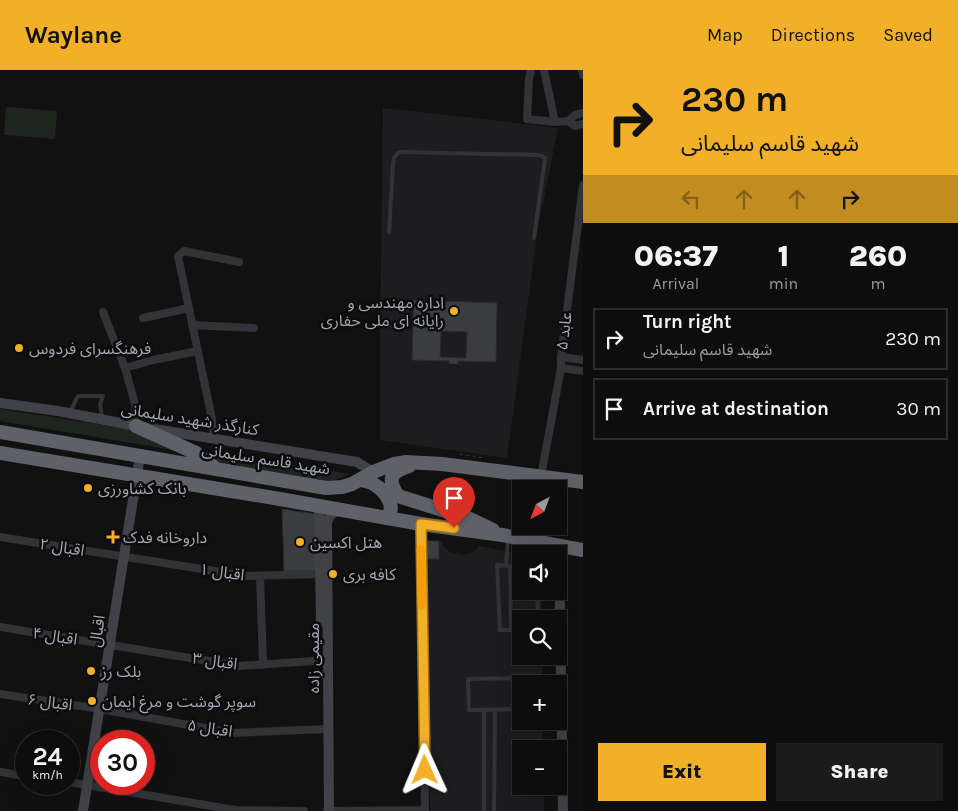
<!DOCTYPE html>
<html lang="en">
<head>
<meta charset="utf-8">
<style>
  :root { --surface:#0d0d0e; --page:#1b1b1c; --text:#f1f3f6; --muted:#9a9c9e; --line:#2d2d2e; --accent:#f2b029 }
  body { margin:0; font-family:Karla,"Noto Sans Arabic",sans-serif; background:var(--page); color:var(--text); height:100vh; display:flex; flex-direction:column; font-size:19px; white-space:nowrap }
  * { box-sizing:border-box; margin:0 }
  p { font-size:16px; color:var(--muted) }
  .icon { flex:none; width:28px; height:28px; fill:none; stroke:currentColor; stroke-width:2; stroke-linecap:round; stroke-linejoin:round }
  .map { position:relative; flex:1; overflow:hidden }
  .sheet { display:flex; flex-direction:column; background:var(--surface); width:375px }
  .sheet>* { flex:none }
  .banner { background:#f2b029; color:#111; overflow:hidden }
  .needle { width:32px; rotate:221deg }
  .fabs { position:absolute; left:512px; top:410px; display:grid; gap:10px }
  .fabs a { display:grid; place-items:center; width:55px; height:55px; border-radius:0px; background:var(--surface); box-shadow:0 5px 20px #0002,0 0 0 1px var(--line); font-size:25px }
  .speed { position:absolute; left:15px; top:660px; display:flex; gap:10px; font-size:25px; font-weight:700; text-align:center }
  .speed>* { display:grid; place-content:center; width:65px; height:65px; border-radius:50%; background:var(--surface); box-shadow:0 5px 20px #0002,0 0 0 1px var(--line); line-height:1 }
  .speed small { font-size:12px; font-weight:400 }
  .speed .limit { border:8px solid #d22; background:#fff; color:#111 }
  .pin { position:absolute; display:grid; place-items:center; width:42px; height:42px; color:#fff; margin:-51px -21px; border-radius:50% 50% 50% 0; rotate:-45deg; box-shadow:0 0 5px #0007 }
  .pin .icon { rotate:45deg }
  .me { position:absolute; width:55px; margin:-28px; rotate:359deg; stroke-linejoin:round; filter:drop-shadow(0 0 4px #0008) }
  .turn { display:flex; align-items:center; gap:18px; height:105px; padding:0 15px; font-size:22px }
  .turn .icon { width:65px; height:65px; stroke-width:2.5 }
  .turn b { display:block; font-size:35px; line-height:42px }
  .lanes { display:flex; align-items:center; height:48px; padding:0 15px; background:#0003; justify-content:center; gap:25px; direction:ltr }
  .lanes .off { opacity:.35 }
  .eta { display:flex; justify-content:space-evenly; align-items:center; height:85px; text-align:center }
  .eta b { font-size:30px; font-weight:800; line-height:35px }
  .cta { display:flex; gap:10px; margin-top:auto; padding:10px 15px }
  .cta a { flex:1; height:58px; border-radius:0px; background:var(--accent); color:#111; font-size:20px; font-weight:800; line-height:58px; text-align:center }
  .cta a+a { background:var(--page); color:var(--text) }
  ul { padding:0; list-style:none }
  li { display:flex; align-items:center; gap:15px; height:62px; margin:0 10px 8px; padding:0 5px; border:2px solid var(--line); border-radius:0px }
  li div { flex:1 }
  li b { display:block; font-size:19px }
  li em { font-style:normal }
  header { display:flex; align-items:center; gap:30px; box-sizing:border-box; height:70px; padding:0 25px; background:var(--accent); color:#111 }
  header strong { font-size:24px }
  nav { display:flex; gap:28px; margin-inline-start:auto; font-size:18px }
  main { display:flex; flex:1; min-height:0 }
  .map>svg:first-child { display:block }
</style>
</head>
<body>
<header>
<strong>Waylane</strong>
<nav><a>Map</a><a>Directions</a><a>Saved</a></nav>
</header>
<main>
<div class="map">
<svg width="583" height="741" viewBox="0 0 583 741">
  <rect width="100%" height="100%" fill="#111112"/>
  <path fill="#1d1d1f" d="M383 38 492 50 558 58 537 164 507 388 380 370V274Z
    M439 471H442L444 477 450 482 463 485 469 484 475 481 479 476 521 484V521H542V549H521V586H542L543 614H521V651H543V679H521V716H544V741H430L427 489Z"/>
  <path fill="#1d251e" d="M6 37 57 41 55 69 4 65Z
    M0 339 147 362 179 381 0 351Z
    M202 381 350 404 331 412 219 392Z"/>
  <path fill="#3b3c3f" stroke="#2b2b2e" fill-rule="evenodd" d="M414 230 497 233 496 292 458 291V294H449V291L412 290ZM441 261 467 262 466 288 440 287Z
    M282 439 316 444V501H284Z
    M427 471H439V489H427Z"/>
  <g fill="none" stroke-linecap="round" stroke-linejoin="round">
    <path stroke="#383a3e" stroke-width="1" stroke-dasharray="2.5 4" stroke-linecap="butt" d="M461 385V384L483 388
      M453 432 458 407"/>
    <path stroke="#323337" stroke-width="4" d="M389 162 393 94 394 88 398 83 402 82 538 85 542 86 545 88 534 168
      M70 342 78 326H103L100 334 102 347
      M506 496 508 469
      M510 496 511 560H500L497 495C505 496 513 496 521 497
      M537 521 538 546
      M521 608 520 639 469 640 468 609Z
      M484 640V741
      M494 741 495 640"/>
    <path stroke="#323337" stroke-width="8" d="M531 0 529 9 527 49 555 52 568 51
      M544 0 555 52
      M582 0 583 5
      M583 43 575 45 568 51 575 56 583 54
      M103 242 125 298 135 334 136 356
      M143 248 189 238
      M192 255 254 258
      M561 287 583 290
      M125 298 153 290 198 281
      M561 298 583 301
      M214 368 212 349 178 186 184 181 239 192
      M541 406 561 298V287L583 115
      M421 454 425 741
      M0 467 246 506 325 504
      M260 506 263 595
      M0 557 239 596 328 590
      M0 624 100 639 233 663 328 659
      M0 702 26 706
      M69 712 235 740 304 741
      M327 741 425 740"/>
    <path stroke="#404247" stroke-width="10" d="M0 333 58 341 136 356 357 392 373 402
      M319 436 321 552
      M559 475 563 741
      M83 741 140 386
      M329 741 327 452 330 446 338 439"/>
    <path stroke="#5e6168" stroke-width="14" d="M136 356 196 383 214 397
      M0 362 326 418 342 417 352 414 373 402 394 394 406 392 442 394 583 412
      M0 383 274 428 421 454 502 465 583 480
      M409 396C390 402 387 409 398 426L468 448 493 460
      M360 410C365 411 371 412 375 415 385 421 398 438 386 448"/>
  </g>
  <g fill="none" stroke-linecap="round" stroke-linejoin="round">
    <g stroke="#9d721b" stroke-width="12">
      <path id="route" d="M425 700 421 454 454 458"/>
    </g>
    <use href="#route" stroke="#f2b029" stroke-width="9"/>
    <path stroke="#f59e0b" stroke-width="9" d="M421 479 422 535"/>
  </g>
  <g fill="#f2b029" stroke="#0c0c0d" stroke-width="2">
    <circle cx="454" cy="241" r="5"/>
    <circle cx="19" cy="278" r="5"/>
    <circle cx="88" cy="418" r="5"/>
    <path d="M110.5 459.5h5v5h5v5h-5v5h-5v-5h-5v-5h5z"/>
    <circle cx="300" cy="472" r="5"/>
    <circle cx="333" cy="504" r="5"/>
    <circle cx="91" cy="601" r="5"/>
    <circle cx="92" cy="631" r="5"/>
  </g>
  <g text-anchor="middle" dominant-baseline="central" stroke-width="5" stroke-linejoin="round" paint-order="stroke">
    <g font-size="16" fill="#a2a7b3" stroke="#0c0c0d" text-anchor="start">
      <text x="444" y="232" text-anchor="end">اداره مهندسی و<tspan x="444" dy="18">رایانه ای ملی حفاری</tspan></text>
      <text x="29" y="278">فرهنگسرای فردوس</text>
      <text x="98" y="418">بانک کشاورزی</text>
      <text x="123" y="467">داروخانه فدک</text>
      <text x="310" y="472">هتل اکسین</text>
      <text x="343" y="504">کافه بری</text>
      <text x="101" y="601">بلک رز</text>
      <text x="102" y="631">سوپر گوشت و مرغ ایمان</text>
    </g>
    <g font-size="16" fill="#a2a7b3" stroke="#0c0c0d">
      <text transform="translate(564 261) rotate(-83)">عابد ۵</text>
      <text transform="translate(190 349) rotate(9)">کنارگذر شهید سلیمانی</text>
      <text transform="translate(266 389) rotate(9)">شهید قاسم سلیمانی</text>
      <text transform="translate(62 477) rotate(9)">اقبال ۲</text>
      <text transform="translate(222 502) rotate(8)">اقبال ۱</text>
      <text transform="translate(97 561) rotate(-81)">اقبال</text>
      <text transform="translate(55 566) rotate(9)">اقبال ۴</text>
      <text transform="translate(313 588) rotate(-90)">مقیمی زاده</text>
      <text transform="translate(215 591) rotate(8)">اقبال ۳</text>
      <text transform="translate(50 632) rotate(8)">اقبال ۶</text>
      <text transform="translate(210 658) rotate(9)">اقبال ۵</text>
    </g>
  </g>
</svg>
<div class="fabs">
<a><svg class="needle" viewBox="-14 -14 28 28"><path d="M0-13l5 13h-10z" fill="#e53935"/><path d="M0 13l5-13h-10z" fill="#9a9c9e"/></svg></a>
<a><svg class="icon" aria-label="sound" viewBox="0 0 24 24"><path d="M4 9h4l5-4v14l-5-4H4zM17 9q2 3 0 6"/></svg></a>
<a><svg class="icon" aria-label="search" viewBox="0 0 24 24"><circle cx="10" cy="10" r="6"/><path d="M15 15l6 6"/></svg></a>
<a>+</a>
<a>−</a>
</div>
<div class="speed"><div>24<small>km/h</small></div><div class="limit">30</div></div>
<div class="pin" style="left:454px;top:458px;background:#d93025"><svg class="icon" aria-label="arrive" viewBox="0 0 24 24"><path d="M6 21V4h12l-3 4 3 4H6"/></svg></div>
<svg class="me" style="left:425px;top:700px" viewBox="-20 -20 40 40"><path d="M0-17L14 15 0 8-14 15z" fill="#f2b029" stroke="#fff" stroke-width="4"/></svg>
</div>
<section class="sheet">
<div class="banner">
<div class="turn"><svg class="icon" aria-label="right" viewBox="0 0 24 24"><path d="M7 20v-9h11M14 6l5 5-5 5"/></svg><div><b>230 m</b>شهید قاسم سلیمانی</div></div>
<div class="lanes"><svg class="icon off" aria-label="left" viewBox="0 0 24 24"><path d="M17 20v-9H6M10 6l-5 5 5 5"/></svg><svg class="icon off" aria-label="ahead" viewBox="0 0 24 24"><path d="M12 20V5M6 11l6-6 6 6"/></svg><svg class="icon off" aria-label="ahead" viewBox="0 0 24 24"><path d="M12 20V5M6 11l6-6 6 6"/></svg><svg class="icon" aria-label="right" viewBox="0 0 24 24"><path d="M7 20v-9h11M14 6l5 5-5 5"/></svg></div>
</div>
<div class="eta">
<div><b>06:37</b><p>Arrival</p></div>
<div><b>1</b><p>min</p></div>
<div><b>260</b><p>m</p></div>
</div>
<ul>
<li><svg class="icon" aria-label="right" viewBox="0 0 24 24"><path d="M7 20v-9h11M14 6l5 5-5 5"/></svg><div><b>Turn right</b><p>شهید قاسم سلیمانی</p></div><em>230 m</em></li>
<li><svg class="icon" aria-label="arrive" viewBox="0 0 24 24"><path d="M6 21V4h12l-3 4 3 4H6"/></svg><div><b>Arrive at destination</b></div><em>30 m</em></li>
</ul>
<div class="cta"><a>Exit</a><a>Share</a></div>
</section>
</main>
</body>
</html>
